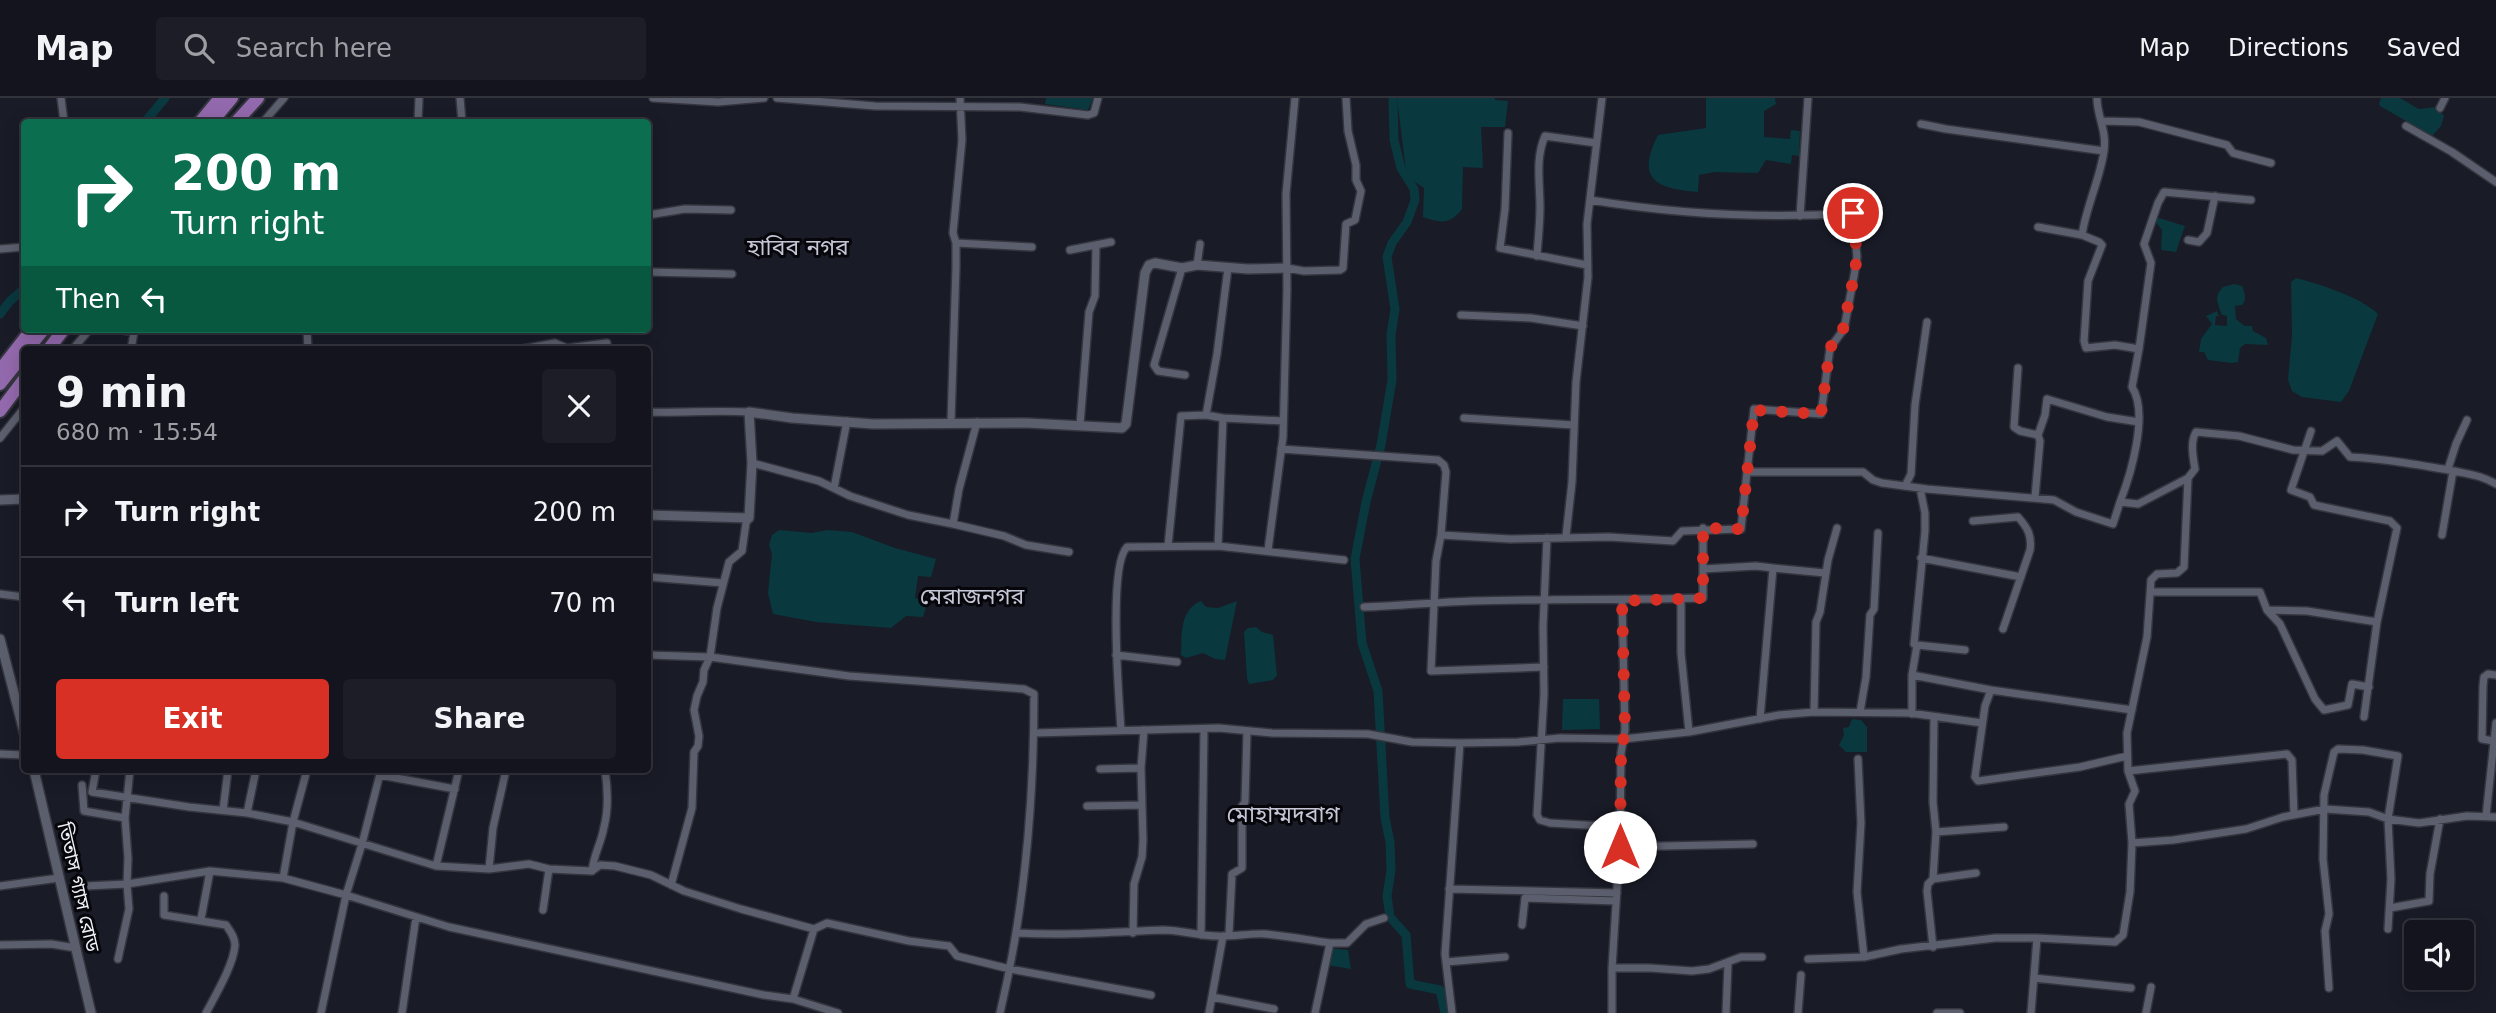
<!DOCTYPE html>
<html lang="en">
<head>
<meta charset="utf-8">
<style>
  :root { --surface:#13141d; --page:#1c1d26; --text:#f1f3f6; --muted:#9d9ea4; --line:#32333b; --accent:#d93025 }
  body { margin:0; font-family:"DejaVu Sans","Noto Sans Bengali",sans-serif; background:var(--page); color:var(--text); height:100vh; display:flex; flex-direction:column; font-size:26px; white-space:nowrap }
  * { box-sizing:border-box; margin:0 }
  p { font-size:23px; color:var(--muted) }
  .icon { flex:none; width:38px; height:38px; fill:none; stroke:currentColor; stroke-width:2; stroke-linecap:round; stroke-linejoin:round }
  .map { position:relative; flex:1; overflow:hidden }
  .side { position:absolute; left:21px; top:248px; width:630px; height:427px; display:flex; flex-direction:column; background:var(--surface); border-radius:7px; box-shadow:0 4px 18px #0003,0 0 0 2px var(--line) }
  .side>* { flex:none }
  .hud { position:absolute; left:21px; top:21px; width:630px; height:214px; border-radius:7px; box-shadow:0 4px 18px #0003,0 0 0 2px var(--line); background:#0b6e4f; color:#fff; overflow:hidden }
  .fabs { position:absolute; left:2404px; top:822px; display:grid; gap:14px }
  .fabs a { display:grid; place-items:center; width:70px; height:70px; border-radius:7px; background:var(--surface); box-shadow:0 4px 18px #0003,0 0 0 2px var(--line); font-size:35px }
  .pin { position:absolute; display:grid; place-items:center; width:60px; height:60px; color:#fff; margin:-30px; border:4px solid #fff; border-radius:50%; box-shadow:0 2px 7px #0007 }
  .me { position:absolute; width:77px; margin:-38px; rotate:0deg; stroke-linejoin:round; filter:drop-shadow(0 0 5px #0008) }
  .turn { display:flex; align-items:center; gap:24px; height:147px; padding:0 35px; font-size:32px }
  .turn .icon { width:91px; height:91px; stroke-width:2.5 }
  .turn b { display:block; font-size:49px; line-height:60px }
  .then { display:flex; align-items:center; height:66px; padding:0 35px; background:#0003; gap:14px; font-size:26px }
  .round { display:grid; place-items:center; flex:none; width:74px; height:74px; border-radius:7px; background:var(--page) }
  .overview { display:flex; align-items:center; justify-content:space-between; height:119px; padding:0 35px }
  h1 { font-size:42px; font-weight:700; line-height:52px }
  .action { display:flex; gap:14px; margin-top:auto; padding:14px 35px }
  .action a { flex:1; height:80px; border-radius:7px; background:var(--accent); color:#fff; font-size:28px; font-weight:700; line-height:80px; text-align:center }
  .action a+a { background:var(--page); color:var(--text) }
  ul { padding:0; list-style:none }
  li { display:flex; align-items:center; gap:21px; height:91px; padding:0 35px; border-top:2px solid var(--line) }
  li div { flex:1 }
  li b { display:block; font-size:26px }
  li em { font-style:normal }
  header { display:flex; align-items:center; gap:42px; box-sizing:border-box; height:98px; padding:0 35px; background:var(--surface); border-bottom:2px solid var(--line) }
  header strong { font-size:33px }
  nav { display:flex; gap:38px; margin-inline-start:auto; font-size:24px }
  .search { width:490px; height:63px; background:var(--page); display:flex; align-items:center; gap:18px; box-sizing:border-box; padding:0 24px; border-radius:7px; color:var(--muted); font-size:26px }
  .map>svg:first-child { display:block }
</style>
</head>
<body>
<header>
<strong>Map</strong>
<div class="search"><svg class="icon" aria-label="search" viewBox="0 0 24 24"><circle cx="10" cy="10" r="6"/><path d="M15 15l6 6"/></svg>Search here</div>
<nav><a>Map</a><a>Directions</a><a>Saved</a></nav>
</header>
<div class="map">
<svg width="2496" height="915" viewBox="0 0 2496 915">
  <rect width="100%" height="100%" fill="#191b27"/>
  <path fill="#09383e" d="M1046 0H1093L1088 12 1045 6Z
    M1397 0H1495V2L1508 3 1505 29H1481L1483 70 1463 69 1462 111C1450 127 1440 125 1423 119L1424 90 1409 80 1406 73Z
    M1706 0H1775L1776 6 1764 13V39L1790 41 1791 32 1800 33 1799 58 1792 57 1791 66 1766 62 1758 75 1715 74 1699 77 1698 94C1657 91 1635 82 1658 37L1706 30Z
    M2381 0H2400L2419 11 2437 9 2444 18 2441 28 2432 38 2380 8 2379 6Z
    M2159 120 2185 128 2176 154 2161 152 2162 132 2155 123Z
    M2296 180C2319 186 2361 199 2378 216L2349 293 2341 304 2302 299 2292 293 2288 282 2292 237 2291 184Z
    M2234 186 2242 188C2245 195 2247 201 2242 207L2235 208 2236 221 2245 228H2252L2253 233 2266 240 2268 247 2245 246 2240 250 2238 264 2232 265 2208 262 2204 254H2199L2201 241 2212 226 2206 218 2217 213 2219 218H2216L2215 227 2227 228V218L2222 217C2218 206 2213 199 2223 189Z
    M779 432 811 435 828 432 852 434 895 450 936 461 931 479 918 478 915 500 928 503 923 519 906 518 891 530 816 524 773 516 768 495 772 456 769 447 772 437Z
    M1201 503 1206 509 1218 510 1237 503 1225 562 1215 561 1203 555 1186 560 1181 557C1182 537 1179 512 1201 503Z
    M1256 529 1262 534 1273 537 1277 577 1273 582 1249 586 1247 580 1244 534 1248 530Z
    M1563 601H1599L1600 631 1562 632Z
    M1852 621 1861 622 1867 629V654H1846L1839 647 1844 637 1843 630 1849 629Z
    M1329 850 1348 852 1351 871 1327 867Z"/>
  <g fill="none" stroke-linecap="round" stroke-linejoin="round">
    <path stroke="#09383e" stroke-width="9" d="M1393 0 1394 42 1401 70 1414 91 1415 102 1407 124 1392 145 1387 159 1395 211 1391 237 1392 282 1381 347 1366 404 1355 461 1362 545 1378 593 1385 720 1390 744 1391 772 1387 798 1390 819 1406 837 1410 886 1440 892 1445 915
      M145 24 165 0
      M0 216 10 203 24 191"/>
    <g stroke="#34353e" stroke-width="10">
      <path id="minor" d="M61 0 64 24
        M460 0 462 24
        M653 0 718 4 764 0
        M777 0 875 8 1020 9 1088 17 1094 15 1098 0
        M2097 0C2097 19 2107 32 2104 53 2100 81 2086 109 2082 137L2099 144 2102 147 2088 183 2084 243 2086 250 2115 247 2139 251 2132 289C2149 315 2131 376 2120 404
        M2440 10 2445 0
        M2103 23 2139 24 2227 47 2233 55 2271 65
        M263 24 284 0
        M418 24 419 0
        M1921 26 1946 31 2104 53
        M2406 28 2452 54 2496 84
        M1508 35 1505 111 1500 150 1587 167
        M1590 102C1676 116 1765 121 1853 115L1857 159 1854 178 1844 231 1830 250 1821 316 1754 311 1747 374
        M648 117 685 111 731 112
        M1800 118 1808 0
        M2038 129 2082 137
        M2188 142 2199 144 2207 135 2215 98
        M956 145 1032 149
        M0 151 24 149
        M1070 152 1111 144
        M1537 158C1538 142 1540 125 1540 109 1540 85 1535 61 1545 38L1596 45
        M1197 167 1200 146
        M1182 170 1154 267 1158 273 1185 277
        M1287 170 1304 173 1340 172 1343 170 1346 126 1355 122 1361 93 1356 82V67L1348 33 1346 0
        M648 174 732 176
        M1461 217 1531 220 1583 228
        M117 231 134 234 131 252
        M307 231 308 252
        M2139 251 2151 165 2144 146 2158 105 2164 94 2251 102
        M72 252 90 231
        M517 252 555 245 567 250 607 245
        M2018 270 2014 329 2020 333 2038 337 2040 343 2035 399
        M648 314C682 315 715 312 749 314
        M1206 317 1217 256 1228 170
        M1223 320 1283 323
        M1464 320 1573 327
        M951 324 956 169V145L953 135 962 42 960 0
        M977 324 959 391 953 426 1004 438 1026 447 1069 454
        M1080 327 1089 214 1095 198 1096 147
        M2311 333 2291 392 2310 399 2314 407 2390 423 2397 430 2377 524 2364 619
        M2038 337 2045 317 2047 301 2107 319 2139 324
        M0 340 24 310
        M1281 351 1438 362 1444 367 1446 374 1441 437 1436 463 1431 573 1544 569
        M752 365 819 383 850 398 908 417 953 426
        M2448 371 2456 346 2467 322
        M2188 380 2195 371C2193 359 2190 344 2196 334L2239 338 2293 352 2322 353 2337 343 2350 359C2386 361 2420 367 2454 373 2472 377 2480 377 2496 386
        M1905 388 1911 376 1915 307 1927 224
        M834 390 847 323
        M1973 423 2018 419C2028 430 2032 438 2030 452L2003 531
        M1441 437 1510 441 1609 439 1673 443 1682 433 1741 431 1747 374H1863L1873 382 1882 385 1927 391 2054 402 2076 414 2113 426 2120 404 2138 406 2188 380 2184 469 2177 475 2157 476 2151 482 2147 539 2127 635 2128 673 2135 693 2129 706 2132 745
        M2442 437 2453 373
        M1566 438 1572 384 1576 284 1588 179 1587 126 1602 0
        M1547 440 1543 529 1544 596 1537 717 1540 722 1550 725 1621 729
        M1168 448 1181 318 1206 317 1223 320 1218 448
        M1268 452 1283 339 1287 191 1286 96 1295 0
        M1921 460 2021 479
        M1773 470 1825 475
        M1703 471 1756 468 1773 470 1760 621
        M648 479 723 485
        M2151 494H2260L2267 512 2280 526 2315 601 2324 612 2348 607 2352 586 2369 589
        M0 496 24 499
        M1681 501V555L1689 634
        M1364 509C1400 508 1436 504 1472 503 1549 501 1626 502 1703 500V430
        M2267 512 2307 513 2377 524
        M1917 547 1965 552
        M648 557 710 559 849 578 1024 591 1034 596C1034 704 1025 810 1000 915
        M1116 557 1177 564
        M1912 577 1991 592
        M1814 614 1816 524 1820 514 1828 462 1837 430
        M1860 614 1866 579 1870 517 1874 511 1878 435
        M1912 616V577L1917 547 1914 546 1925 433V415L1920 390
        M1121 632C1119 601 1108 468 1127 449L1218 448 1344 462
        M1034 635 1219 630 1272 635 1368 636 1412 644 1460 645 1445 856 1452 915
        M2494 643 2482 641 2483 588 2484 579 2488 576 2496 577
        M1460 645 1518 644 1560 640 1623 641 1689 634 1779 617 1814 614 1910 615 1982 625
        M0 656 24 657
        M2127 658 2080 669 1978 683 1975 679 1985 608 1991 592 2132 612
        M1858 661 1861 725 1857 794 1864 859
        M1100 671 1141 670
        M96 672 92 694 189 709 247 715 293 724 436 768
        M307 672 293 724 283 780 346 797 362 746 381 672
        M459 672 436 768 489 771 493 730 506 672
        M2128 673 2287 656 2292 662 2294 717
        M380 677 455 691
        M82 687 84 713 125 720 130 672
        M1087 708 1142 707
        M223 712 228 672
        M247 715 256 672
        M2486 718 2496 625
        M1936 734 2004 729
        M1620 749 1753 746
        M489 771 529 766 549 771 592 773 600 767 615 768 651 777 684 793 741 811 814 831 827 825 909 843 949 848 957 858 1010 871 1151 897
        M592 773C594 755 601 746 604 729 609 710 608 692 605 672
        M1933 781 1976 775
        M671 787 692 710 694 654 698 648 699 638 694 612 697 598 703 584 704 572 710 559 717 510 729 464 742 453 746 425 749 420
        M0 788 59 780
        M86 788 127 786 128 760 125 720
        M1449 791 1617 795
        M164 798V817L226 827C230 833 235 839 235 847 234 866 215 898 206 915
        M2390 810 2429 803 2430 776 2440 721
        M543 812 549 771
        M201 821 210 773 283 780
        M1522 827 1525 800 1616 803
        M1017 835C1066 838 1114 834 1163 832 1181 832 1199 838 1217 838 1233 839 1249 835 1265 836 1287 838 1309 842 1330 845L1315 915
        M1133 835 1134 786 1142 759 1143 742 1141 670 1144 632
        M1229 836 1232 776 1242 770V708L1245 704 1247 634
        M1201 837 1204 631
        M1330 845H1347L1366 826 1384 820
        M0 847 51 846 76 850
        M1933 849 1927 793 1928 786 1933 781 1936 734 1933 704 1934 619
        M118 861 129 811 127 786 210 773
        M1808 861 1864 859 1901 851 1995 840H2037
        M1446 864 1505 859
        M1612 870H1650L1692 873 1709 871 1741 859H1762
        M2034 880 2131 890
        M2329 890 2325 833 2329 816 2323 761 2324 697 2334 654 2338 651 2363 652 2398 658 2388 721 2391 781 2388 831
        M1212 899 1274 911
        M793 901 814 831
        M321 915 346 797 449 829 764 897 793 901 838 915
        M402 915 416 819
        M1209 915 1223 838
        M1612 915V870L1620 742 1621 655 1625 632 1622 503
        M1726 915 1728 866
        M1798 915 1801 877
        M1937 915H1960
        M2031 915 2037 840 2115 844 2123 837 2130 794 2132 745 2173 742 2246 731 2283 719 2325 711 2369 714 2388 721 2419 725 2467 718 2496 719
        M2146 915 2151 889"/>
    </g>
    <g stroke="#34353e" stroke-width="12">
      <path id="tertiary" d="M0 402 24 401
        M648 417 749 420 752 365 749 314 792 320 873 326 1027 325 1122 330 1126 326 1145 175 1149 167 1155 165 1182 170 1197 167 1248 171 1287 170
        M0 541 24 634
        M34 672 91 915"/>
    </g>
    <g stroke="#34353e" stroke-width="16">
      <path id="trunk" d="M200 24 220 0
        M212 24 232 0
        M236 24 258 0
        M27 252 44 231
        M48 252 64 231
        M0 272 32 231
        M0 286 24 256
        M0 313 24 281"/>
    </g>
    <use href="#minor" stroke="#5b5e6c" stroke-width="7"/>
    <use href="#tertiary" stroke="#5b5e6c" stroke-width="9"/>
    <use href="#trunk" stroke="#9369ad" stroke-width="12"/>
  </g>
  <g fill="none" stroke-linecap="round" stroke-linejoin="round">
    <path stroke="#d93025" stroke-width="12" stroke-dasharray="0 21.6" d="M1620 749 1621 655 1625 632 1622 503 1703 500V430L1741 431 1754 312 1821 316 1830 250 1843 231 1854 178 1857 159 1853 115"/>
  </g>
  <g text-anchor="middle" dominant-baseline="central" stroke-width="6" stroke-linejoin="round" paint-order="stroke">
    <g font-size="19" fill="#f0f2fa" stroke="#06060b">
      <text transform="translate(79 789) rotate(77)">তিতাস গ্যাস রোড</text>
    </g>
    <g font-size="23" fill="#c5c7d7" stroke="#06060b">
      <text x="798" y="149">হাবিব নগর</text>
      <text x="972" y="498">মেরাজনগর</text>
      <text x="1283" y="716">মোহাম্মদবাগ</text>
    </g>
  </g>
</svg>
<div class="fabs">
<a><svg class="icon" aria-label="sound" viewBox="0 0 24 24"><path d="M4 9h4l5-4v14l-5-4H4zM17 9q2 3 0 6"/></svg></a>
</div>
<div class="pin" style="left:1853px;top:115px;background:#d93025"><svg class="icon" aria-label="arrive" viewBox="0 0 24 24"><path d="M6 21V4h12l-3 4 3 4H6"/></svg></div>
<svg class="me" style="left:1620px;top:749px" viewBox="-20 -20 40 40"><circle r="19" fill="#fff"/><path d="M0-13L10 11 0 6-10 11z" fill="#d93025"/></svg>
<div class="hud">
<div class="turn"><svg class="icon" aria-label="right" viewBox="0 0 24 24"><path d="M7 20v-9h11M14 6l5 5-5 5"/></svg><div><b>200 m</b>Turn right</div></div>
<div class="then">Then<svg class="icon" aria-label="left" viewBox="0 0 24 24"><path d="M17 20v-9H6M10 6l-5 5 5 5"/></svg></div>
</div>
<section class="side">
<div class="overview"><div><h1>9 min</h1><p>680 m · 15:54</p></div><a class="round"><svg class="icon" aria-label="close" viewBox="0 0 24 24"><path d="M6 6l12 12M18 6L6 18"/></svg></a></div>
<ul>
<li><svg class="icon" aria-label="right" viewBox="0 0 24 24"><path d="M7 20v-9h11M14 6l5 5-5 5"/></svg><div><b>Turn right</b></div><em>200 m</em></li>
<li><svg class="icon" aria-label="left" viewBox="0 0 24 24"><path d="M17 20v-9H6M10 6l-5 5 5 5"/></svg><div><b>Turn left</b></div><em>70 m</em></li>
</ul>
<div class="action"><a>Exit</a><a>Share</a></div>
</section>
</div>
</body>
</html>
